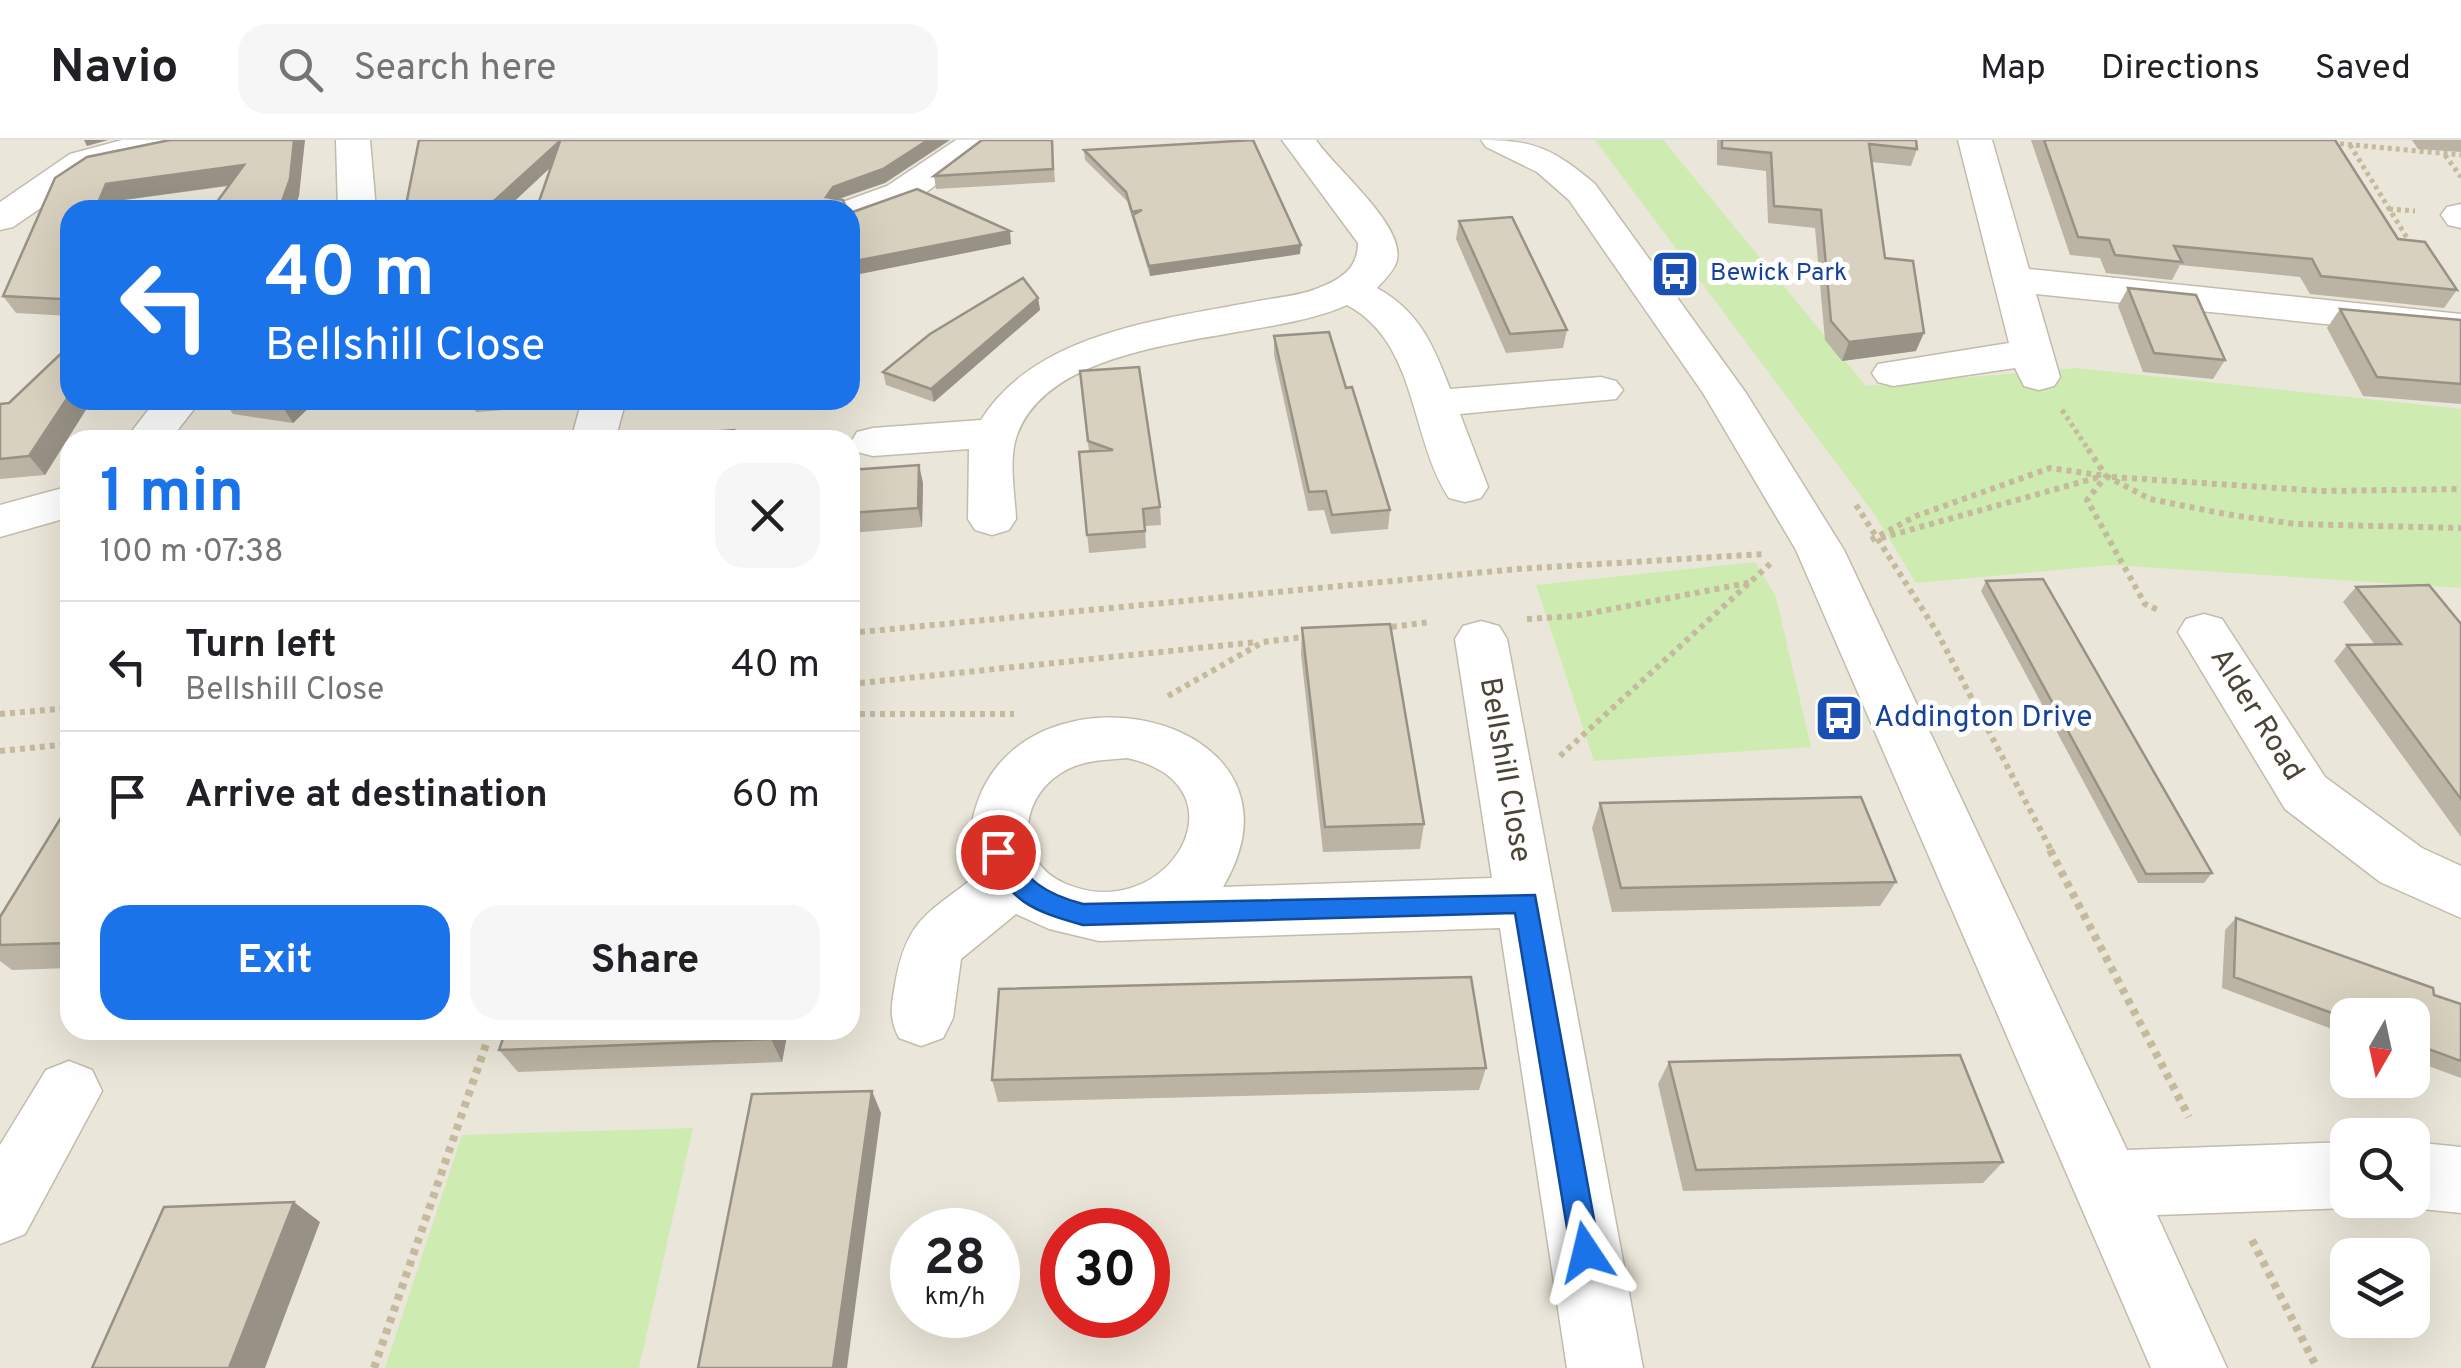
<!DOCTYPE html>
<html lang="en">
<head>
<meta charset="utf-8">
<style>
  :root { --surface:#fff; --page:#f6f6f6; --text:#202124; --muted:#757577; --line:#e0e0e0; --accent:#1a73e8 }
  body { margin:0; font-family:Overpass,sans-serif; background:var(--page); color:var(--text); height:100vh; display:flex; flex-direction:column; font-size:38px; white-space:nowrap }
  * { box-sizing:border-box; margin:0 }
  p { font-size:32px; color:var(--muted) }
  .icon { flex:none; width:55px; height:55px; fill:none; stroke:currentColor; stroke-width:2; stroke-linecap:round; stroke-linejoin:round }
  .map { position:relative; flex:1; overflow:hidden }
  .details { position:absolute; left:60px; top:290px; width:800px; height:610px; display:flex; flex-direction:column; background:var(--surface); border-radius:30px; box-shadow:0 10px 40px #0002 }
  .details>* { flex:none }
  .guide { position:absolute; left:60px; top:60px; width:800px; height:210px; border-radius:30px; box-shadow:0 10px 40px #0002; background:#1a73e8; color:#fff; overflow:hidden }
  .needle { width:65px; rotate:189deg }
  .controls { position:absolute; left:2330px; top:858px; display:grid; gap:20px }
  .controls a { display:grid; place-items:center; width:100px; height:100px; border-radius:20px; background:var(--surface); box-shadow:0 10px 40px #0002; font-size:50px }
  .speed { position:absolute; left:890px; top:1068px; display:flex; gap:20px; font-size:50px; font-weight:700; text-align:center }
  .speed>* { display:grid; place-content:center; width:130px; height:130px; border-radius:50%; background:var(--surface); box-shadow:0 10px 40px #0002; line-height:1 }
  .speed small { font-size:25px; font-weight:400 }
  .speed .limit { border:15px solid #d22; background:#fff; color:#111 }
  .pin { position:absolute; display:grid; place-items:center; width:85px; height:85px; color:#fff; margin:-42px; border:5px solid #fff; border-radius:50%; box-shadow:0 2px 10px #0007 }
  .me { position:absolute; width:110px; margin:-55px; rotate:350deg; stroke-linejoin:round; filter:drop-shadow(0 0 8px #0008) }
  .turn { display:flex; align-items:center; gap:35px; height:210px; padding:0 40px; font-size:45px }
  .turn .icon { width:130px; height:130px; stroke-width:2.5 }
  .turn b { display:block; font-size:70px; line-height:85px }
  .round { display:grid; place-items:center; flex:none; width:105px; height:105px; border-radius:30px; background:var(--page) }
  .summary { display:flex; align-items:center; justify-content:space-between; height:170px; padding:0 40px }
  h1 { font-size:60px; font-weight:700; line-height:75px; color:var(--accent) }
  .action { display:flex; gap:20px; margin-top:auto; padding:20px 40px }
  .action a { flex:1; height:115px; border-radius:30px; background:var(--accent); color:#fff; font-size:40px; font-weight:700; line-height:115px; text-align:center }
  .action a+a { background:var(--page); color:var(--text) }
  ul { padding:0; list-style:none }
  li { display:flex; align-items:center; gap:30px; height:130px; padding:0 40px; border-top:2px solid var(--line) }
  li div { flex:1 }
  li b { display:block; font-size:38px }
  li em { font-style:normal }
  header { display:flex; align-items:center; gap:60px; box-sizing:border-box; height:140px; padding:0 50px; background:var(--surface); border-bottom:2px solid var(--line) }
  header strong { font-size:48px }
  nav { display:flex; gap:55px; margin-inline-start:auto; font-size:35px }
  .search { width:700px; height:90px; background:var(--page); display:flex; align-items:center; gap:25px; box-sizing:border-box; padding:0 35px; border-radius:30px; color:var(--muted); font-size:38px }
  .map>svg:first-child { display:block }
</style>
</head>
<body>
<header>
<strong>Navio</strong>
<div class="search"><svg class="icon" aria-label="search" viewBox="0 0 24 24"><circle cx="10" cy="10" r="6"/><path d="M15 15l6 6"/></svg>Search here</div>
<nav><a>Map</a><a>Directions</a><a>Saved</a></nav>
</header>
<div class="map">
<svg width="2461" height="1228" viewBox="0 0 2461 1228">
  <rect width="100%" height="100%" fill="#f6f4eb"/>
  <path fill="#eae6d9" fill-rule="evenodd" d="M0 0H2461V1228H0ZM70 70H850V260H70ZM70 300H850V890H70ZM2348 875H2412V940H2348ZM2348 995H2412V1060H2348ZM912 1090H998V1175H912ZM1062 1090H1148V1175H1062ZM2348 1115H2412V1180H2348Z"/>
  <path fill="#ceecb2" d="M1595 0H1663L1866 246 2077 228 2461 269V448L2112 425 1916 443 1875 375Z
    M1755 422 1776 457 1811 607 1594 621 1536 445Z
    M693 988 639 1228H385L462 995Z"/>
  <g fill="none" stroke-linecap="round" stroke-linejoin="round">
    <g stroke="#c3bcac" stroke-width="3">
      <path id="minor" d="M122 0H213L208 7 96 30 13 87 0 90V62L70 14Z
        M336 0H370L376 70H338Z
        M956 0H996L913 62 850 83V70H833L837 64 887 46Z
        M1282 0H1316C1335 29 1409 88 1396 123 1393 132 1383 141 1377 148 1419 171 1434 206 1450 249L1601 237 1616 241 1623 250 1616 259 1460 274 1488 347 1481 358 1465 362 1449 358C1409 296 1418 203 1347 165 1264 204 1056 190 1017 295 1008 320 1015 353 1016 379L1009 390 992 395 975 390 968 379 969 309 873 316 857 312 851 302 857 292 873 288 981 280C1034 195 1156 180 1248 163 1270 158 1295 157 1316 149 1340 140 1358 129 1358 103Z
        M1481 0C1535 0 1553 9 1595 44L1746 253 1844 410 2127 1010 2348 1002V1060H2368L2348 1068 2157 1075 2227 1228H2151L1796 410 1703 253 1569 60 1537 32 1486 7Z
        M1958 0H1992L2029 129 2461 174V198L2036 154 2060 237 2054 246 2039 250 2024 246 2015 228 1893 246 1878 242 1872 233 1878 224 2009 203Z
        M2461 64V88L2448 85 2441 75 2447 67Z
        M156 260H201L170 300H125Z
        M582 260H626L615 300H571Z
        M70 346V377L0 397V365Z
        M2204 474 2222 479 2325 637 2422 708 2461 726V778L2380 742 2285 669 2178 492 2186 479Z
        M1481 481 1499 486 1507 499 1643 1228H1567L1500 788 1099 801 1049 789 1016 774 961 819 953 878 943 898 921 906 899 898C889 878 891 867 895 845 907 776 929 774 981 732 967 704 969 682 981 653 1043 513 1321 581 1223 747L1492 738 1455 499 1463 486ZM1127 618C1252 645 1167 789 1064 743 1015 721 1018 660 1061 633 1081 620 1104 620 1127 618Z
        M69 921 92 930 102 951 25 1094 0 1104V1005L46 930Z
        M2412 1002 2461 1007V1073L2412 1068 2392 1060H2412Z"/>
    </g>
    <path stroke="#c5ba9d" stroke-width="5" stroke-dasharray="4 4" stroke-linecap="butt" d="M2332 3 2461 15
      M2350 5 2412 106
      M2445 15 2461 37
      M2389 69 2415 71
      M2062 270 2090 312"/>
    <path stroke="#c5ba9d" stroke-width="6" stroke-dasharray="5 5" stroke-linecap="butt" d="M2088 309 2106 336 2087 360 2145 464 2158 470
      M2112 337 2321 351 2461 349
      M1856 365 1937 492 2052 712
      M1881 398 2099 337
      M1871 400 1916 376 2050 328 2106 336 2150 359 2225 374 2295 384 2461 388
      M1527 479 1575 476 1753 442
      M1382 488 1430 482
      M850 493 1517 429 1764 414
      M850 544 1257 502
      M1168 556 1263 502 1311 496
      M0 574 70 568
      M850 574H1014
      M0 611 70 604
      M1560 616 1772 422"/>
    <path stroke="#c5ba9d" stroke-width="8" stroke-dasharray="6 6" stroke-linecap="butt" d="M2050 710 2189 977
      M2252 1100 2317 1228
      M374 1228 491 890"/>
    <use href="#minor" fill="#fff" fill-rule="evenodd"/>
  </g>
  <path fill="#bbb4a4" d="M1052 0 1055 42 936 49 934 36Z
    M1717 0H1916L1917 9 1911 26 1871 22 1885 118 1916 211 1842 221 1825 200 1815 88 1768 83 1766 31 1717 25Z
    M2031 0H2335L2398 99 2457 150 2444 168 2310 154 2300 137 2180 125 2172 140 2106 133 2100 118 2070 115Z
    M2412 0H2461V12L2418 9Z
    M1084 10 1300 114 1150 136 1127 61 1085 20Z
    M87 17 299 56 229 46 116 61 113 70H70V176L16 173 3 156Z
    M1459 81 1567 190 1563 208 1506 213 1456 99Z
    M2128 148 2225 220 2213 239 2143 232 2118 166Z
    M1038 158 1040 170 934 262 886 245 883 232Z
    M2340 169 2461 180V264L2363 256 2327 188Z
    M1274 196 1346 248 1390 370 1388 389 1331 394 1324 370 1308 371 1274 215Z
    M1080 231 1160 367 1161 385 1145 386 1146 408 1089 413 1079 312H1089Z
    M70 260H92L45 335 0 339V264Z
    M223 260H317L293 283 233 274Z
    M470 260H531L528 268 476 272Z
    M850 330 923 343 922 387 850 393Z
    M1986 441 2212 733 2204 743H2138L1981 451Z
    M2356 447 2461 484V697L2334 521 2347 505H2375L2343 462Z
    M1302 488 1424 684 1420 709 1323 712 1301 514Z
    M70 663V828L12 830 0 821V777Z
    M1600 663 1896 742 1880 766 1612 772 1592 688Z
    M2236 778 2434 855 2461 864V938L2412 920V875H2348V895L2222 848 2225 790Z
    M506 890H788L782 922 518 932 499 910Z
    M1669 922 2003 1022 1983 1043 1683 1051 1658 944Z
    M1486 928 1479 950 998 962 992 940Z"/>
  <path fill="#989286" d="M84 0H108L87 6Z
    M294 0H305L299 56 294 70H279Z
    M928 0H950L885 43 836 60 826 57 833 47Z
    M560 1 565 14 505 70H420Z
    M244 25 253 42 116 61 113 70H95L106 44Z
    M1010 91 1011 104 850 136V122Z
    M1301 105 1300 114 1150 136 1149 126Z
    M70 135V172L61 159Z
    M1038 158 1040 170 934 262 931 249Z
    M1924 193 1916 211 1842 221 1849 202Z
    M70 254V260H92L45 335 29 316Z
    M286 260H317L293 283 281 264Z
    M919 325 923 343 922 387 918 368Z
    M773 890H788L782 922 771 899Z
    M872 951 881 973 847 1228H833Z
    M294 1062 320 1082 265 1228H229Z"/>
  <path fill="#d9d1bf" stroke="#989286" stroke-width="2.5" d="M170 0H294L290 39 279 70H211L244 25 106 44 95 70H70V135L61 159 3 156 55 38 87 17Z
    M419 0H928L883 29 833 47 826 57 843 60 847 70H536L560 1 494 61 420 70H405Z
    M982 0H1052L1053 29 934 36Z
    M1253 0 1301 105 1149 126 1133 75 1142 70 1132 72 1126 52 1084 10Z
    M1722 0H1916L1917 9 1869 4 1885 118 1913 121 1924 193 1849 202 1831 181 1821 70 1774 66 1771 13 1722 8Z
    M2044 0H2335L2398 99 2425 102 2457 150 2321 136 2312 119 2174 106 2182 122 2115 115 2109 100 2078 97Z
    M917 49 1010 91 850 122V73Z
    M1512 77 1567 190 1510 194 1459 81Z
    M1023 138 1038 158 931 249 883 232 930 194Z
    M2128 148 2196 155 2225 220 2154 213Z
    M2340 169 2461 180V244L2377 237Z
    M1329 192 1346 248 1352 247 1390 370 1332 375 1326 351 1309 352 1274 196Z
    M70 205V254L29 316 0 319V264L9 263Z
    M1139 227 1160 367 1143 369 1145 391 1087 395 1079 312 1113 310 1088 301 1080 231Z
    M252 260H286L281 264Z
    M734 290 732 300H668L669 295Z
    M919 325 918 368 850 373V330Z
    M2043 439 2212 733 2146 734 1986 441Z
    M2429 445 2461 484V659L2347 505 2401 504 2356 447Z
    M1390 484 1424 684 1325 687 1302 488Z
    M1861 657 1896 742 1621 748 1600 663Z
    M70 663V803L0 805V777Z
    M2236 778 2433 848 2434 855 2461 864V921L2412 903V875H2348V879L2234 837Z
    M1471 837 1486 928 992 940 999 849Z
    M506 890H773L771 899 499 910Z
    M1960 915 2003 1022 1696 1030 1669 922Z
    M872 951 833 1228H698L752 954Z
    M294 1062 229 1228H92L164 1067Z"/>
  <path fill="#1a73e8" stroke="#114b97" stroke-width="2.5" d="M998 702 1006 705C1025 740 1045 754 1083 764L1535 755 1600 1112 1596 1122 1586 1126 1575 1122 1571 1112 1515 773 1083 785C1030 770 1011 762 985 712Z"/>
  <defs>
    <g id="bus-square" transform="scale(2.5)"><rect x="-9" y="-9" width="18" height="18" rx="4" fill="#1a4fb4" stroke="#fff"/><path d="M-5-6H5V4H4V6H2V4H-2V6H-4V4H-5ZM-3.5-4V0h7V-4ZM-3.5 1.2v1.5H-2V1.2ZM2 1.2v1.5H3.5V1.2Z" fill="#fff"/></g>
  </defs>
  <g fill-rule="evenodd">
    <use href="#bus-square" x="1675" y="134"/>
    <use href="#bus-square" x="1839" y="578"/>
  </g>
  <g text-anchor="middle" dominant-baseline="central" stroke-width="10" stroke-linejoin="round" paint-order="stroke">
    <g font-size="25" fill="#164399" stroke="#fff" text-anchor="start">
      <text x="1710" y="134">Bewick Park</text>
    </g>
    <g font-size="30" fill="#4b4538" stroke="#fff">
      <text transform="translate(2256 575) rotate(58)">Alder Road</text>
      <text transform="translate(1504 630) rotate(80)">Bellshill Close</text>
    </g>
    <g font-size="30" fill="#164399" stroke="#fff" text-anchor="start">
      <text x="1874" y="578">Addington Drive</text>
    </g>
  </g>
</svg>
<div class="controls">
<a><svg class="needle" viewBox="-14 -14 28 28"><path d="M0-13l5 13h-10z" fill="#e53935"/><path d="M0 13l5-13h-10z" fill="#757577"/></svg></a>
<a><svg class="icon" aria-label="search" viewBox="0 0 24 24"><circle cx="10" cy="10" r="6"/><path d="M15 15l6 6"/></svg></a>
<a><svg class="icon" aria-label="layers" viewBox="0 0 24 24"><path d="M12 4l9 5-9 5-9-5zM3 14l9 5 9-5"/></svg></a>
</div>
<div class="speed"><div>28<small>km/h</small></div><div class="limit">30</div></div>
<div class="pin" style="left:998px;top:712px;background:#d93025"><svg class="icon" aria-label="arrive" viewBox="0 0 24 24"><path d="M6 21V4h12l-3 4 3 4H6"/></svg></div>
<svg class="me" style="left:1586px;top:1112px" viewBox="-20 -20 40 40"><path d="M0-17L14 15 0 8-14 15z" fill="#1a73e8" stroke="#fff" stroke-width="4"/></svg>
<div class="guide">
<div class="turn"><svg class="icon" aria-label="left" viewBox="0 0 24 24"><path d="M17 20v-9H6M10 6l-5 5 5 5"/></svg><div><b>40 m</b>Bellshill Close</div></div>
</div>
<section class="details">
<div class="summary"><div><h1>1 min</h1><p>100 m · 07:38</p></div><a class="round"><svg class="icon" aria-label="close" viewBox="0 0 24 24"><path d="M6 6l12 12M18 6L6 18"/></svg></a></div>
<ul>
<li><svg class="icon" aria-label="left" viewBox="0 0 24 24"><path d="M17 20v-9H6M10 6l-5 5 5 5"/></svg><div><b>Turn left</b><p>Bellshill Close</p></div><em>40 m</em></li>
<li><svg class="icon" aria-label="arrive" viewBox="0 0 24 24"><path d="M6 21V4h12l-3 4 3 4H6"/></svg><div><b>Arrive at destination</b></div><em>60 m</em></li>
</ul>
<div class="action"><a>Exit</a><a>Share</a></div>
</section>
</div>
</body>
</html>
